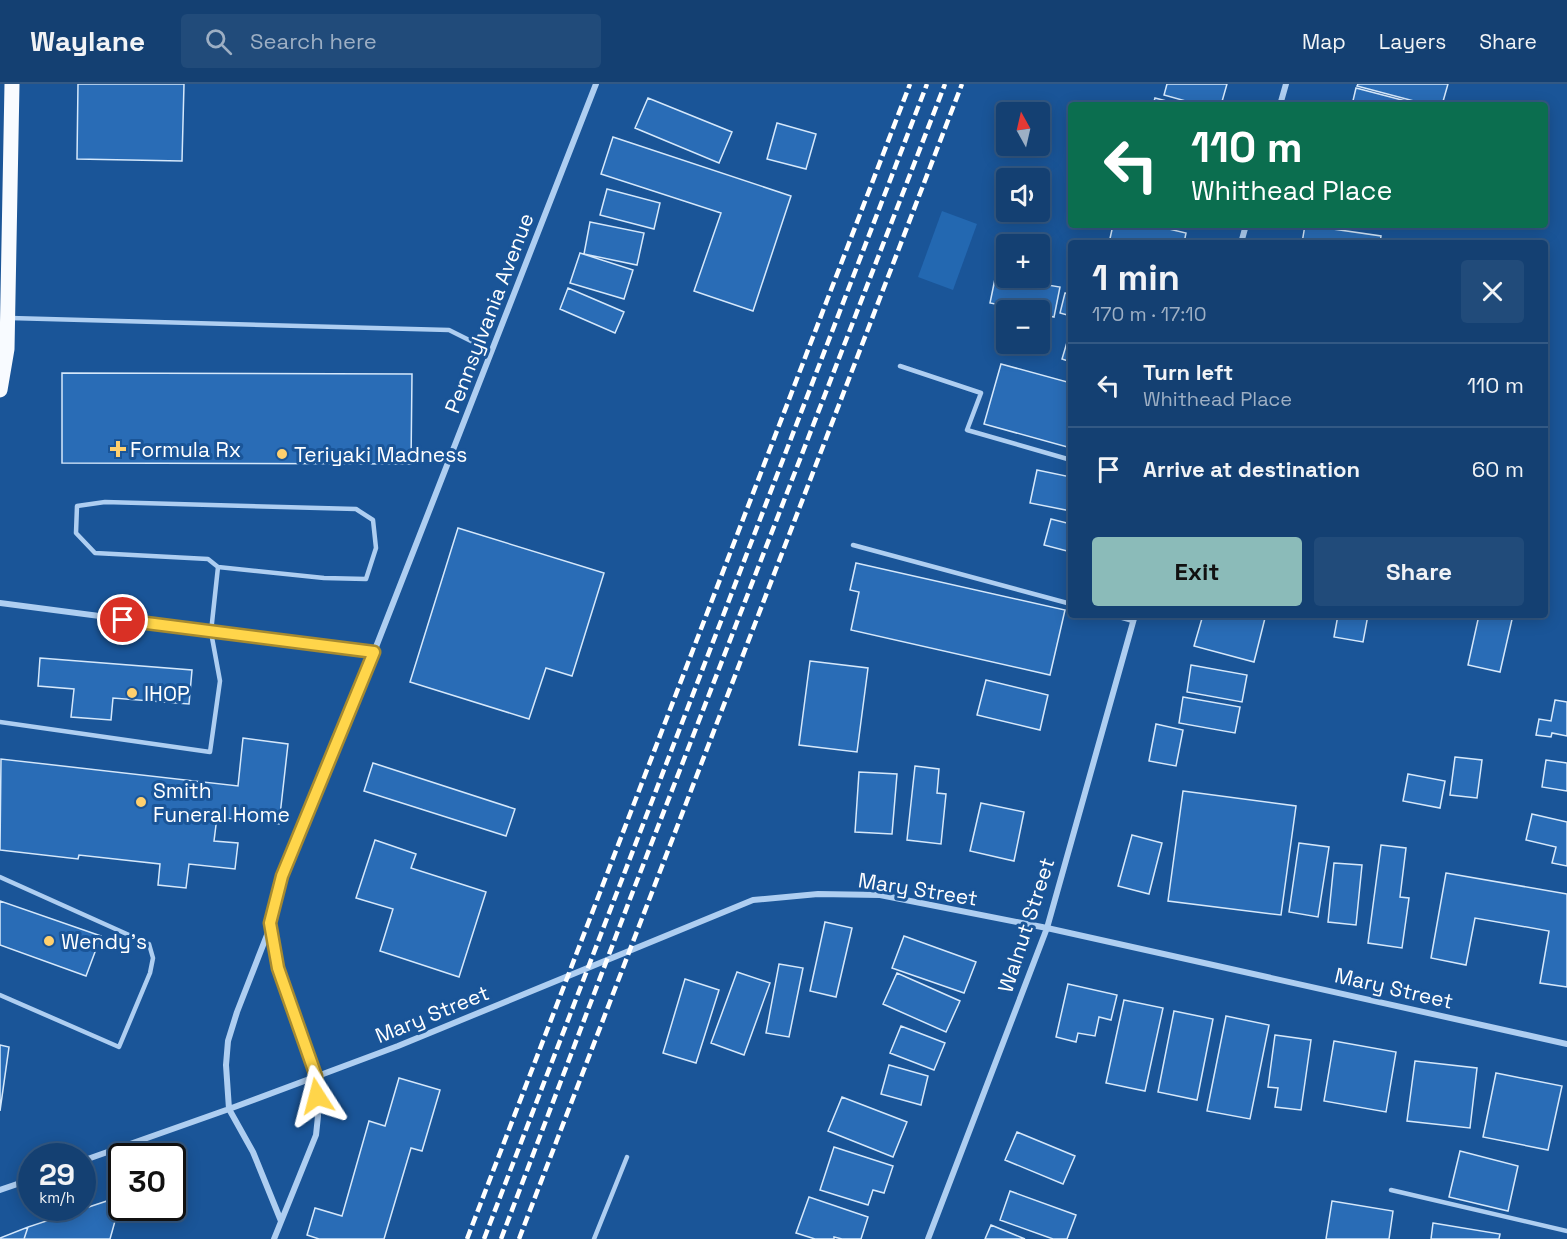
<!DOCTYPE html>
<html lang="en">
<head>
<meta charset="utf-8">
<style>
  :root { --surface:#144072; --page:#214b7a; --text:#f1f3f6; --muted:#9dafc4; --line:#335984; --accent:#8bbbb9 }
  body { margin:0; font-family:"Space Grotesk",sans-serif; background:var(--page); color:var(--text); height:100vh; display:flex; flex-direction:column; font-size:22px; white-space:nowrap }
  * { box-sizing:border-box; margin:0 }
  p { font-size:20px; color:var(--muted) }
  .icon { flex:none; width:33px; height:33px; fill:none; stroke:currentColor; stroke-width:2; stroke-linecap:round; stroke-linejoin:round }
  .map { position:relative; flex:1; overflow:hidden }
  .sheet { position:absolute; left:1068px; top:156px; width:480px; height:378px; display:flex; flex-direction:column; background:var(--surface); border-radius:6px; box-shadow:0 3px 15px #0003,0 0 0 2px var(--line) }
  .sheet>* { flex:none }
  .top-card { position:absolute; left:1068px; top:18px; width:480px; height:126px; border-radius:6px; box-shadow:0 3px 15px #0003,0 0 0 2px var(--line); background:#0b6e4f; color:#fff; overflow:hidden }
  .needle { width:39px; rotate:352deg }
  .tools { position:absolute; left:996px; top:18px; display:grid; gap:12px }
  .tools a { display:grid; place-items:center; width:54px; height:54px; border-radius:6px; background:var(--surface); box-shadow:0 3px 15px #0003,0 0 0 2px var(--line); font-size:30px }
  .speed { position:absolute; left:18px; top:1059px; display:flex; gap:12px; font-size:30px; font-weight:700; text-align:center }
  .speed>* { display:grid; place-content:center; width:78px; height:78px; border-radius:50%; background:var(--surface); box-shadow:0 3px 15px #0003,0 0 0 2px var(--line); line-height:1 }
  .speed small { font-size:15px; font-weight:400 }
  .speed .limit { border:3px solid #111; border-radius:9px; background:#fff; color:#111 }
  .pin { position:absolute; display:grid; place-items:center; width:51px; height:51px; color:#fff; margin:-26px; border:3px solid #fff; border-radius:50%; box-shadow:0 2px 6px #0007 }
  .me { position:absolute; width:66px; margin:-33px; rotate:351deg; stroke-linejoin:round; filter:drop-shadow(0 0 4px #0008) }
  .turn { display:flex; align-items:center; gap:21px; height:126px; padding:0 24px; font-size:27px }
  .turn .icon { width:78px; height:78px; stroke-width:2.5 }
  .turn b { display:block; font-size:42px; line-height:51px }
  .round { display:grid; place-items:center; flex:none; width:63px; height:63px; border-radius:6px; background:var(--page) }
  .summary { display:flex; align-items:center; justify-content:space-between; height:102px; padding:0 24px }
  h1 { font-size:36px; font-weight:800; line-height:45px }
  .button { display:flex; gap:12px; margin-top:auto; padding:12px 24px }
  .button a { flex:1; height:69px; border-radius:6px; background:var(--accent); color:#111; font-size:24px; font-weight:800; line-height:69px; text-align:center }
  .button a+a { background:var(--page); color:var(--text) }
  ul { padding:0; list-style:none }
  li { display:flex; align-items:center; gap:18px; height:84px; padding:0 24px; border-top:2px solid var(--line) }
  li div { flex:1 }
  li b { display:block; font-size:22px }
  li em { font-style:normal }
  header { display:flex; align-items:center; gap:36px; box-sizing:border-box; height:84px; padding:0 30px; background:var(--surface); border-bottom:2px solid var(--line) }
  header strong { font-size:28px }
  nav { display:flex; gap:33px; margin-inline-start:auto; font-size:21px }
  .search { width:420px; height:54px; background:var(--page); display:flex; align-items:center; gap:15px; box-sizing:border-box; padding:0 21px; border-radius:6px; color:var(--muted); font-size:22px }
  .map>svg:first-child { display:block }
</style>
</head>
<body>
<header>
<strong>Waylane</strong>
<div class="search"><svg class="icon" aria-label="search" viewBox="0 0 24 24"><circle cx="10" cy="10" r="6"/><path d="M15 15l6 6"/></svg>Search here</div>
<nav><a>Map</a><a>Layers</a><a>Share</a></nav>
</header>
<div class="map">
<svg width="1567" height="1155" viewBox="0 0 1567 1155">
  <rect width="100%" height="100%" fill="#1a5598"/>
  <path fill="#2368b1" d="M942 127 977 140 953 206 918 193Z"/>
  <path fill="#296cb6" stroke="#d5e8fb" stroke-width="1.5" d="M78 0H184L182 77 77 75Z
    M1167 0H1227L1221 21H1200L1164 11Z
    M1358 0H1448L1442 21H1429L1357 2Z
    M1356 4 1421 21H1352Z
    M648 14 732 48 719 79 635 44Z
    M1155 14 1182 21H1153Z
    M777 39 816 50 806 85 767 75Z
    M613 53 791 112 753 227 694 207 721 129 601 90Z
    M607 105 660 119 654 145 600 131Z
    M590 138 644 149 637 181 584 170Z
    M1113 141H1152L1186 149 1184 159H1109Z
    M1305 141 1381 152 1380 159H1302Z
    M580 169 633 186 624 215 570 199Z
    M996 190 1006 192V194L1060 203 1054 233 1040 230V226H1025L990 219Z
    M568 204 624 228 615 249 560 225Z
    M1065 209 1071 210V232L1060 229Z
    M1071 245V278L1062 275Z
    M1001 280 1071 299V364L984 340Z
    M62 289 412 290 411 380 62 379Z
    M1545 296H1549L1548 323H1545Z
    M1037 386 1071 393V427L1030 419Z
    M1051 435 1071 440V468L1044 461Z
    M458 444 604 489 572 592 546 584 529 635 410 598Z
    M856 479 1065 526 1050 591 851 546 859 508 850 506Z
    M1203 531H1252L1265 534 1254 578 1194 562Z
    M1338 531H1368L1363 558 1334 553Z
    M1479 531H1513L1500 588 1468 581Z
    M40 574 192 586 189 620 113 614 111 636 71 633 74 605 38 602Z
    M810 577 868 584 857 668 799 661Z
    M1191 581 1247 591 1242 618 1187 608Z
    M986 596 1048 611 1040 646 977 631Z
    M1183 613 1240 623 1235 649 1179 639Z
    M1555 616 1567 618V652L1552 649 1551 653 1536 651 1539 635 1551 637Z
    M1156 640 1183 646 1176 682 1149 677Z
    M243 654 288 660 279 740 217 733 214 757 238 759 235 785 189 780 186 804 158 801 160 780 79 771 78 775 0 766 1 675 238 702Z
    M1455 673 1482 676 1477 714 1450 711Z
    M1546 676 1567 679V707L1542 703Z
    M373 679 515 725 506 752 364 707Z
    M915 682 939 685 937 709 946 710 941 760 907 756Z
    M859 688 897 690 892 750 855 748Z
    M1408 690 1445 697 1440 724 1403 717Z
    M1183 707 1296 722 1281 831 1168 817Z
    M981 719 1024 728 1014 777 970 767Z
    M1532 730 1567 738V782L1552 779 1556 763 1526 756Z
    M1132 751 1162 759 1149 810 1118 802Z
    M375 756 416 770 411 784 486 808 459 893 380 867 393 825 356 814Z
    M1299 759 1329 763 1318 833 1289 828Z
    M1381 761 1406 764 1400 813 1409 814 1402 864 1368 859Z
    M1334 779 1362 781 1356 841 1328 838Z
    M1446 789 1567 810V903L1540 899 1549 847 1475 834 1466 881 1431 874Z
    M0 817 101 852 86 892 0 861Z
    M825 838 852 844 836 913 810 907Z
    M904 852 976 878 964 909 892 884Z
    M779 880 803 884 789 953 766 949Z
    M737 888 770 899 744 971 711 959Z
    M897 889 960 917 946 948 883 920Z
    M685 895 719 906 696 979 663 969Z
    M1068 900 1117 911 1111 936 1099 933 1095 952 1078 949 1076 958 1056 953Z
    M1124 916 1163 924 1145 1007 1106 999Z
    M1174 927 1213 935 1197 1016 1158 1008Z
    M1226 932 1269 941 1250 1035 1207 1027Z
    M901 942 945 959 934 986 890 969Z
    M1275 951 1311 956 1301 1026 1275 1023 1278 1004 1268 1003Z
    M1334 957 1396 968 1386 1028 1324 1017Z
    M0 961 9 963 0 1027Z
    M1415 977 1477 984 1470 1044 1407 1037Z
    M889 981 928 992 921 1021 881 1010Z
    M1496 989 1562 1002 1548 1066 1483 1053Z
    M399 994 440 1006 422 1067 411 1064 384 1155H319L307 1151 315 1124 342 1132 369 1037 385 1042Z
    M842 1013 907 1038 893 1073 828 1047Z
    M1017 1048 1075 1072 1063 1100 1005 1076Z
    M834 1063 893 1082 884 1109 873 1106 868 1121 820 1106Z
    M1460 1067 1518 1082 1508 1127 1449 1113Z
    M1010 1107 1076 1131 1067 1155H1053L1000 1136Z
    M122 1112 110 1155H24L28 1143Z
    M809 1113 868 1133 861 1155H842L834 1153V1155H815L796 1149Z
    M1332 1117 1393 1127 1389 1155H1326Z
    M1433 1139 1500 1150 1499 1155H1431Z
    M991 1141 1025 1155H985Z
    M28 1143 24 1155H0V1154Z"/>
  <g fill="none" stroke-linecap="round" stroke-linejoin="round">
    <path stroke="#aecef1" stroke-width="4.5" d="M10 234 449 246 491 267
      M900 282 981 309 967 346 1071 376
      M853 461 1071 520
      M1112 531 1133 537
      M0 638 210 668 220 597 211 548 218 483 208 475 95 469 76 449 77 422 105 418 356 425 373 436 376 464 366 495 324 494 218 483
      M0 793 149 860 153 874 150 889 119 963 0 911
      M1391 1106 1567 1147
      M594 1155 627 1073"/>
    <path stroke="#aecef1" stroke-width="6" d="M1280 21 1286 0
      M1241 159 1246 141
      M0 519 374 568
      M271 843 278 884 316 992 318 1032 316 1051 274 1155
      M82 1077 229 1025 398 962 753 816 818 810 880 811 1047 844 1567 960
      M0 1106 32 1095
      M281 1137 253 1068 229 1025 226 981 228 957 237 928 267 851 282 792 374 568 596 0
      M928 1155 1047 844 1135 531"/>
    <path stroke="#f8fbff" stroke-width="15" d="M0 306 7 265 12 0"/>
    <path stroke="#fff" stroke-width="4.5" stroke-dasharray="10 4.5" stroke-linecap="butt" d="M467 1155 910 0
      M484 1155 927 0
      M501 1155 630 815 945 0
      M519 1155 962 0"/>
  </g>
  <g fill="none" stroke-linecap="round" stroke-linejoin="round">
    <g stroke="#a68a30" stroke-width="15">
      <path id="route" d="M123 536 374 568 282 792 270 839 278 884 316 992 317 1012"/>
    </g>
    <use href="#route" stroke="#ffd54a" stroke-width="10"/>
  </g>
  <g fill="#ffd06e" stroke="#1a5598" stroke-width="2">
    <path d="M115 356h6v6h6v6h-6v6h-6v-6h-6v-6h6z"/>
    <circle cx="282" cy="370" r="6"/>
    <circle cx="132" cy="609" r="6"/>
    <circle cx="141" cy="718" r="6"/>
    <circle cx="49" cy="857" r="6"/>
  </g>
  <g text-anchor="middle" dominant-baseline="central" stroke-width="6" stroke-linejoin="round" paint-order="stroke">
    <g font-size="21" fill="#fff" stroke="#1a5598">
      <text transform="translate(489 229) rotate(-69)">Pennsylvania Avenue</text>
      <text transform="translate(918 805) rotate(9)">Mary Street</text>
      <text transform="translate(1026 841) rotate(-72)">Walnut Street</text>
      <text transform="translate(1394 904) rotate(13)">Mary Street</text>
      <text transform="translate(432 930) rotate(-22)">Mary Street</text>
    </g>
    <g font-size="21" fill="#fff" stroke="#1a5598" text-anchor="start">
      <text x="130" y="365">Formula Rx</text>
      <text x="294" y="370">Teriyaki Madness</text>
      <text x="144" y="609">IHOP</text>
      <text x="153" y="706">Smith<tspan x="153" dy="24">Funeral Home</tspan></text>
      <text x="61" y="857">Wendy's</text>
    </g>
  </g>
</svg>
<div class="tools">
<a><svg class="needle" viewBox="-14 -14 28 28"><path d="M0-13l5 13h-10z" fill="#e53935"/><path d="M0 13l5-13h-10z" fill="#9dafc4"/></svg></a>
<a><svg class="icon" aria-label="sound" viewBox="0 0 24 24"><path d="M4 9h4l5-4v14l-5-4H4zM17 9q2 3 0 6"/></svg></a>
<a>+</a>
<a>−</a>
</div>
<div class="speed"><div>29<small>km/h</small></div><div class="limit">30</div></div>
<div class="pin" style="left:123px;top:536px;background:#d93025"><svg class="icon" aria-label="arrive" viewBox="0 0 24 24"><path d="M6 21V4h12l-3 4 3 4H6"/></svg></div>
<svg class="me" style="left:317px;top:1012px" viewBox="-20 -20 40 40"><path d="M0-17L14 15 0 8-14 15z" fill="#ffd54a" stroke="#fff" stroke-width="4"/></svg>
<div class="top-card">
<div class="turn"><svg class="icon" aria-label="left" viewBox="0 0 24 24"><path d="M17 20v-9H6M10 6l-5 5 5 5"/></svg><div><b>110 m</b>Whithead Place</div></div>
</div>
<section class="sheet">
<div class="summary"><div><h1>1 min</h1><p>170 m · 17:10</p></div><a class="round"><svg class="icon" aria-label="close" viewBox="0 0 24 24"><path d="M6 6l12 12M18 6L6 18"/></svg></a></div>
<ul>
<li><svg class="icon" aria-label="left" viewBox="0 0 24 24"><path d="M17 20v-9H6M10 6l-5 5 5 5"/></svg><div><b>Turn left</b><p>Whithead Place</p></div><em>110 m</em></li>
<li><svg class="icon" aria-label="arrive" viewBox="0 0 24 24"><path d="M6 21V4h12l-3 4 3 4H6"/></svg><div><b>Arrive at destination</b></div><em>60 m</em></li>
</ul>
<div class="button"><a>Exit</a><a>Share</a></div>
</section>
</div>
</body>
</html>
